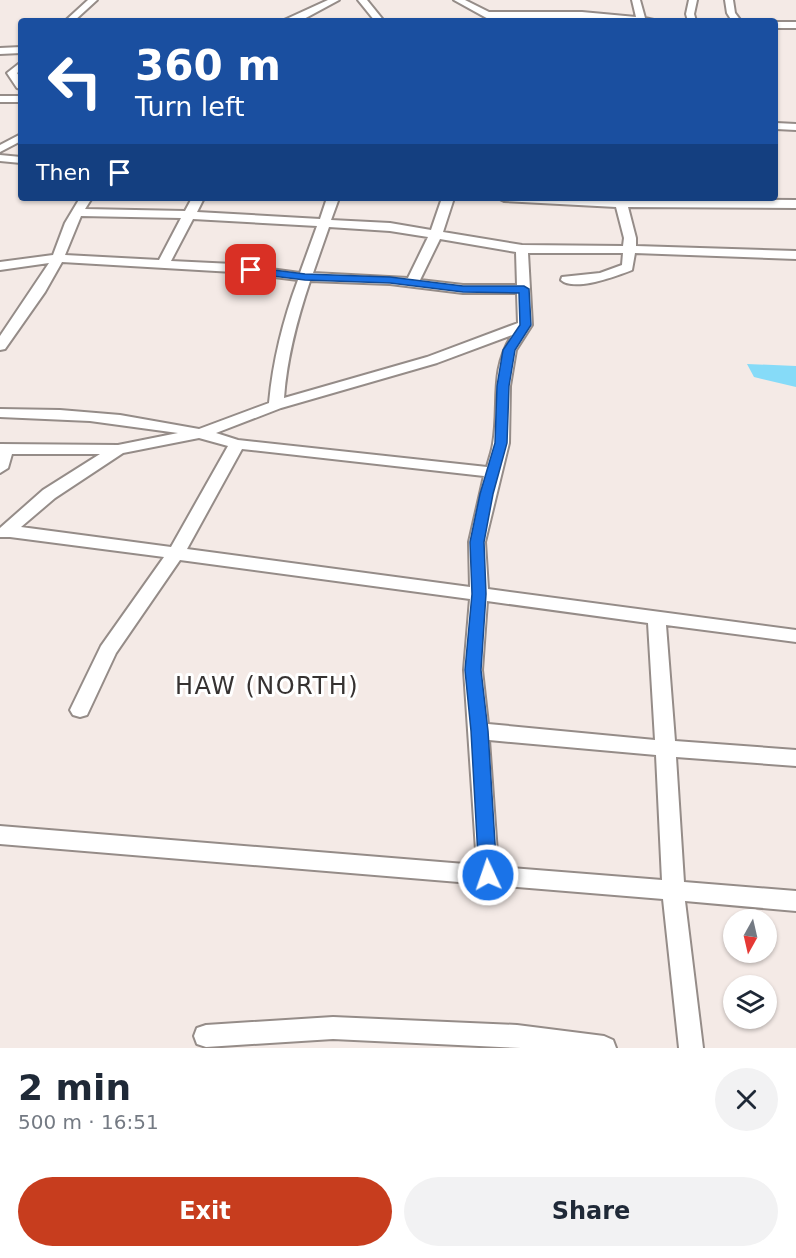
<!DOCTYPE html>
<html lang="en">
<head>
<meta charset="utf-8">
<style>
  :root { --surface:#fff; --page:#f2f2f3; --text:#1f2937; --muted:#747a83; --accent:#c73d1e }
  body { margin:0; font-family:"DejaVu Sans",sans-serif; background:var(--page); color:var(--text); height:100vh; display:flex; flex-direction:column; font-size:22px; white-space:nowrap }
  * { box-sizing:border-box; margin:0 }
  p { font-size:20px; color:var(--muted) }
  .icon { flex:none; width:33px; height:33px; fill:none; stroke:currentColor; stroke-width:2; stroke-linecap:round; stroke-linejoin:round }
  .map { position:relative; height:1048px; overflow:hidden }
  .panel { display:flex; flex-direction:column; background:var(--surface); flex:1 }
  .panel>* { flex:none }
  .top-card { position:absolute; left:18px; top:18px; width:760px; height:183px; border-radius:6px; box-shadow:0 2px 4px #0004; background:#1a4fa0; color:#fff; overflow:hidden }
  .needle { width:39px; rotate:188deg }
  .fabs { position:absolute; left:723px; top:909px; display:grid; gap:12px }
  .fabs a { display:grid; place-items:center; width:54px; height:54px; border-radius:50%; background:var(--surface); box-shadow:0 2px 4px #0004; font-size:30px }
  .pin { position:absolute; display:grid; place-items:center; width:51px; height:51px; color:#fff; margin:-26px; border-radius:12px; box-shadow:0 3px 9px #0006 }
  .me { position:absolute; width:66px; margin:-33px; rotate:357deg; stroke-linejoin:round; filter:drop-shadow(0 0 4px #0008) }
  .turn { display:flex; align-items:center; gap:21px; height:126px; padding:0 18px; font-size:27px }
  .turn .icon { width:78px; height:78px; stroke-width:2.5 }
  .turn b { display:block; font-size:42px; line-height:51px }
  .then { display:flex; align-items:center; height:57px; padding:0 18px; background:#0003; gap:12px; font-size:22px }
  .round { display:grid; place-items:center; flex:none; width:63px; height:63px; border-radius:32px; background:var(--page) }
  .headline { display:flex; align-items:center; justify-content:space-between; height:102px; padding:0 18px }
  h1 { font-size:36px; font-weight:700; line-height:45px }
  .cta { display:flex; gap:12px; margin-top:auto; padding:12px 18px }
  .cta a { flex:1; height:69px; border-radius:36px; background:var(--accent); color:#fff; font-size:24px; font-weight:700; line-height:69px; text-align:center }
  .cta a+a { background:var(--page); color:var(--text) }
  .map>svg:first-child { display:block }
</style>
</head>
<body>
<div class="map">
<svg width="796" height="1048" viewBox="0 0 796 1048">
  <rect width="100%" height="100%" fill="#f4eae6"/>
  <path fill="#86dbf8" d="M747 364 796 366V387L754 377Z"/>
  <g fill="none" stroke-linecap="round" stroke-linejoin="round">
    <g stroke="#958c88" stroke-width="4">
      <path id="minor" d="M88 0H97L74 21H65Z
        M328 0H339L302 20 282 21Z
        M358 0H367L384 21H375Z
        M454 0H465L489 12H582L636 17 632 0H640L645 18 658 21 499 18 498 21H492Z
        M689 0H697L694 14 696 21H688L686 14Z
        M725 0H733L735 13 741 21H732L727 13Z
        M776 22H796V28H776Z
        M21 47V53L0 54V48Z
        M21 62V70L17 73 21 79V89L17 88 7 73Z
        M0 96H21V102H0Z
        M776 123 796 124V130L776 129Z
        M21 134V141L0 152V145Z
        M0 155 21 157V163L0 161Z
        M80 198H92L85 209 185 211 192 198H204L197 212 320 219 327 198H339L331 220 390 223 431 230 442 198H454L443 232 522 245 623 246 624 238 616 207 504 201 498 198 796 200V208L628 207 636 238V246L796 251V259L635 253 632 270C617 276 574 292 561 280L562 277 600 273 622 265 623 253H528L532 325 516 350 510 386 509 443 485 542 488 589 796 630V642L666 625 675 741 796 750V766L676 757 684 882 796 891V911L685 901 703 1048H679L663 899 0 844V826L477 865 464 670 470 599 180 560 116 653 87 715 80 717 73 715 70 710 101 646 164 557 10 537H0V528L43 490 100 454H12L8 468 0 473V444L118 445 178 433 90 421 0 417V409L60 410 120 415 199 429 269 403C273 360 283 320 298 280L233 272 62 262 45 292 5 349 0 350V336L49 263 0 270V262L53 255 65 223ZM81 216 181 218 159 260 65 255ZM193 219 317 226 300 273 233 264 171 261ZM329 227 390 231 428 237 408 278 313 273ZM440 239 516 252 517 285H463L420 280ZM310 281 390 284 463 293H517L518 323 427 357 284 398C287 357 297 320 310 281ZM512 335C489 371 500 405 493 444 492 451 489 459 487 467L238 440 216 433 281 408 437 363ZM199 438 228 446 171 547 21 527 55 498 123 453ZM242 449 484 476 469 542 470 587 187 549ZM487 601 648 623 655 740 488 724 482 670ZM489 740 656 755 662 880 498 867Z
        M333 1017 517 1025 604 1036 613 1040 616 1048H521L333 1039 206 1047 197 1044 194 1036 197 1028 206 1025Z"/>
    </g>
    <use href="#minor" fill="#fff" fill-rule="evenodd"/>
  </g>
  <path fill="#1a73e8" stroke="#114b97" stroke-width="1.5" d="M251 267 305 274 390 277 463 286H524L529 289 531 325 515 350 509 386 507 443 493 494 484 542 486 594 481 670 488 731 497 875 494 881 488 883 481 881 479 875 471 731 465 670 472 594 470 542 480 494 495 443 497 386 503 350 520 325 519 293 463 292 390 283 305 280 247 273 246 270Z"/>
  <g text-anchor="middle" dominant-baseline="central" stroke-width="6" stroke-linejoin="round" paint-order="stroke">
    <g font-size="24" letter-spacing="1.5" fill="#363231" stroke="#fff">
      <text x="267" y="686">HAW (NORTH)</text>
    </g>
  </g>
</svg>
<div class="fabs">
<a><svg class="needle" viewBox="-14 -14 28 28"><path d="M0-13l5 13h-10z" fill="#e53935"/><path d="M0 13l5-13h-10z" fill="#747a83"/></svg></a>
<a><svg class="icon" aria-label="layers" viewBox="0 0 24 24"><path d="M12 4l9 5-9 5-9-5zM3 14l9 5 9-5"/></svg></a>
</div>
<div class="pin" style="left:251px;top:270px;background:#d93025"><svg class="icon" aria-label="arrive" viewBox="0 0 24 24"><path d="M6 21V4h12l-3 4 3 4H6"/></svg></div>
<svg class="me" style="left:488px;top:875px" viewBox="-20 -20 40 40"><circle r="17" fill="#1a73e8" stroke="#fff" stroke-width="3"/><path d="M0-11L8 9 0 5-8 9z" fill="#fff"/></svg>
<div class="top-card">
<div class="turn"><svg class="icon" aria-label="left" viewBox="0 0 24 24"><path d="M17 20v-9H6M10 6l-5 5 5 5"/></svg><div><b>360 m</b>Turn left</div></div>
<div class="then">Then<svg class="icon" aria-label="arrive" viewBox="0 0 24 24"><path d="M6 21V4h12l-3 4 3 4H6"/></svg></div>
</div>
</div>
<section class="panel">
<div class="headline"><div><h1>2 min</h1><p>500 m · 16:51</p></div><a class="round"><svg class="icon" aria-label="close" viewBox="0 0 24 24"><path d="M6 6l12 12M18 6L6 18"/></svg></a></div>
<div class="cta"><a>Exit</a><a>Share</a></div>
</section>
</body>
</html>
